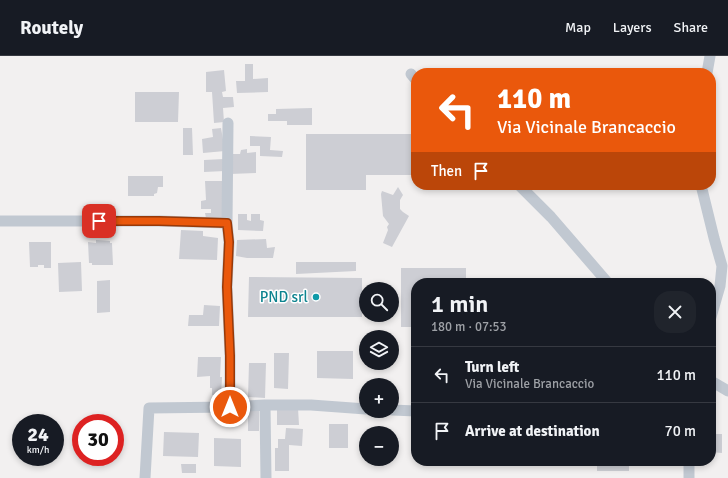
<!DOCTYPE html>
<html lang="en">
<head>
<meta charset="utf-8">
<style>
  :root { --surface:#171b24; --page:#20242c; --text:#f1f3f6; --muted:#9ea1a6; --line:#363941 }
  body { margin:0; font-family:Signika,sans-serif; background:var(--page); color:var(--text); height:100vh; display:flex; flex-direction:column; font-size:15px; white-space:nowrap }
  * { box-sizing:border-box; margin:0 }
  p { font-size:13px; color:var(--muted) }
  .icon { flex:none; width:22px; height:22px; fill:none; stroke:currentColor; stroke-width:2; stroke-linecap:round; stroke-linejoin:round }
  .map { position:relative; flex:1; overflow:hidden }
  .side { position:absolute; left:411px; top:222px; width:305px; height:188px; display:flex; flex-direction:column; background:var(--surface); border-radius:16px; box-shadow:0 2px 6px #0003 }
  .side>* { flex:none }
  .top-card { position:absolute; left:411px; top:12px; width:305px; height:122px; border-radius:16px; box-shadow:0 2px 6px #0003; background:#ea580c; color:#fff; overflow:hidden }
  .tools { position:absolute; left:359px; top:226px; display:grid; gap:8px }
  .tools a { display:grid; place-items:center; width:40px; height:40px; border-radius:50%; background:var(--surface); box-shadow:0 2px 6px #0003; font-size:20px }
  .speed { position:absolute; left:12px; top:358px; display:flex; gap:8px; font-size:20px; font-weight:700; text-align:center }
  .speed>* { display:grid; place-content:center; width:52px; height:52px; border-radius:50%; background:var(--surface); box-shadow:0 2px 6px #0003; line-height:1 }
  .speed small { font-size:10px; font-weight:400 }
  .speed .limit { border:6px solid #d22; background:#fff; color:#111 }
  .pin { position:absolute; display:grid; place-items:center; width:34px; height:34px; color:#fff; margin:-17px; border-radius:8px; box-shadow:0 2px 6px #0006 }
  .me { position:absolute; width:44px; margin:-22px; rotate:0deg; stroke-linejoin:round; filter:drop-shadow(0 0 3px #0008) }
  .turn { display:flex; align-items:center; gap:14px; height:84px; padding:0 20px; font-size:18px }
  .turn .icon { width:52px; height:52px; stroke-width:2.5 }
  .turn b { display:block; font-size:28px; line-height:34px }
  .then { display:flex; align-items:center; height:38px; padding:0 20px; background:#0003; gap:8px; font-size:15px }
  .round { display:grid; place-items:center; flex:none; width:42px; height:42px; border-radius:16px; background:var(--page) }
  .headline { display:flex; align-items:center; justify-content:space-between; height:68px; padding:0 20px }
  h1 { font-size:24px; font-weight:600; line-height:30px }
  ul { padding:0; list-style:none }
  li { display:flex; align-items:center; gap:12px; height:56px; padding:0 20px; border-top:1px solid var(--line) }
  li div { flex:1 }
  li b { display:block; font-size:15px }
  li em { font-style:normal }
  header { display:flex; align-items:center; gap:24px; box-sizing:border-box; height:56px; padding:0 20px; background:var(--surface); border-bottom:1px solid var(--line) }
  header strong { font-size:19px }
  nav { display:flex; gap:22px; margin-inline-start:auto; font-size:14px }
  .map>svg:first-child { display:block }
</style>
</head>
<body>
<header>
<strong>Routely</strong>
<nav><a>Map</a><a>Layers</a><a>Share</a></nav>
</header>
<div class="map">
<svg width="728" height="422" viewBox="0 0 728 422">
  <rect width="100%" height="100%" fill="#f2f0f0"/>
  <path fill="#cdced4" d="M245 8H253V23L268 22V36L237 37 236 25H245Z
    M224 14 226 35 222 36 223 41H233L234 51 223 52 224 66 214 67 212 36H206V16Z
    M135 36H179L178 66H135Z
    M312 52V69H287V65H268V58H276V53Z
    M183 72H192L193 99H183Z
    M221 72 225 95 203 97 202 83 213 81 212 73Z
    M306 78H416V119H366V134H306Z
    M250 80 271 81 270 94 283 95 282 101 260 100V90H250Z
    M247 93V97L256 96V117L230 118 229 98H240L241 94Z
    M224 103 225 115 204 116V104Z
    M128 120H163V131H158L157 137 154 138V140H128Z
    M205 125H224L223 162H206L205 157H211V153H201V145L206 144Z
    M398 131 403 139 400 144V153L403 156 409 160 392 191 383 187 388 174 387 171 389 168 383 160 381 138 382 135 393 139Z
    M238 158H247V164L251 165V158H260V164L264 165 263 175 238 174Z
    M181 174 203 175V180L218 182 217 204 179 203Z
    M266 183 267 192 275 191 273 202H247L236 200 237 184Z
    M96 184 110 185V187H112L113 209H92V207H89L88 186 96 187Z
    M29 186H51V212H44V209H38V211H30Z
    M81 206 82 235 59 236 58 207Z
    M296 206H356V215L296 218Z
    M401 212H466V227H416V271H401Z
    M249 221 362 222V261H248Z
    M110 224V256L97 257V225Z
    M204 249 220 250 219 270H188L189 259H203Z
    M317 295H353V323L317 322Z
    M274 297H289L288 333 274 332Z
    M198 301H221L220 321H222V322L221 339H212V332H210V320L197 321Z
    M249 307H266L265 342 248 341Z
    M277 352H298L299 369H277Z
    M711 353H714L713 378H722V397L711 396Z
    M248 355H259V375H248Z
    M329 368H348V392H329Z
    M286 372 303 373 302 390 289 389V415H275V392H278V383H285Z
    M164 376 199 377 198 401 163 400Z
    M214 382 241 383V411L214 410Z
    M597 405H629V415H597Z
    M181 408H196V417H182Z"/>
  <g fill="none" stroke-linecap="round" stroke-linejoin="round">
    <path stroke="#c1c8d1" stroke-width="11" d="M707 17 710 0
      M411 18 416 24
      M519 129 551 161 608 227
      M701 129 714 182 722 210 720 230 711 261
      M0 165H159L227 167 229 186 227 231 230 300V351L265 349
      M227 167 228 67
      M711 325 728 335
      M392 354 416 355
      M689 405V422
      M145 422 149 352 230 351
      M266 422 265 349H311L366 353"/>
  </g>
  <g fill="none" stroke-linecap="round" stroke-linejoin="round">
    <g stroke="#983908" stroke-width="10">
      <path id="route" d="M99 165H159L227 167 229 186 227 231 230 300V351"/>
    </g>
    <use href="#route" stroke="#ea580c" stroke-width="7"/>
  </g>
  <circle fill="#0f9aa8" stroke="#fff" stroke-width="1.5" cx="316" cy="241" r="4"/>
  <g text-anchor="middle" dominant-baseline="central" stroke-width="3" stroke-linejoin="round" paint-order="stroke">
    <g font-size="15" fill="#0d838f" stroke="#fff" text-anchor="end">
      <text x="308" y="241">PND srl</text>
    </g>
  </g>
</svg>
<div class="tools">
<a><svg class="icon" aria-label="search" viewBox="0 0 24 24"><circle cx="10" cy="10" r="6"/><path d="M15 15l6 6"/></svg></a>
<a><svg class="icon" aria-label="layers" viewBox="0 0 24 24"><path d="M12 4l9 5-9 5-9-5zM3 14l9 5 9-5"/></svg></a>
<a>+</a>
<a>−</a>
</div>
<div class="speed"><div>24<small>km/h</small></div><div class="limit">30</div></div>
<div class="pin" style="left:99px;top:165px;background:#d93025"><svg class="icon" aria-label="arrive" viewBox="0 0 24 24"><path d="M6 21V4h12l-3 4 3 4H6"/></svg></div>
<svg class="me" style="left:230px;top:351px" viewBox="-20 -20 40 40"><circle r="17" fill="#ea580c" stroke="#fff" stroke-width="3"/><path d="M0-11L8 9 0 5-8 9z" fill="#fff"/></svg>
<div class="top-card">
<div class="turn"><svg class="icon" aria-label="left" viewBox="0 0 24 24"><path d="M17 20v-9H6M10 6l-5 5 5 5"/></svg><div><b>110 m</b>Via Vicinale Brancaccio</div></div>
<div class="then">Then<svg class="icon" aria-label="arrive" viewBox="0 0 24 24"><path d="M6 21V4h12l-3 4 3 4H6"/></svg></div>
</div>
<section class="side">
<div class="headline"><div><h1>1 min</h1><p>180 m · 07:53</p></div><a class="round"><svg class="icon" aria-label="close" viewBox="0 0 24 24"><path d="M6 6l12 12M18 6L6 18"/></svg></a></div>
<ul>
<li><svg class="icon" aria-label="left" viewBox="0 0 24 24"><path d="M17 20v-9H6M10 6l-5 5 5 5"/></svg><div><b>Turn left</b><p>Via Vicinale Brancaccio</p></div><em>110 m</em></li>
<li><svg class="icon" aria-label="arrive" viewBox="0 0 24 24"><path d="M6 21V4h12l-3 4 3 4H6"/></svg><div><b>Arrive at destination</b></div><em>70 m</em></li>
</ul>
</section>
</div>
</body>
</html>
